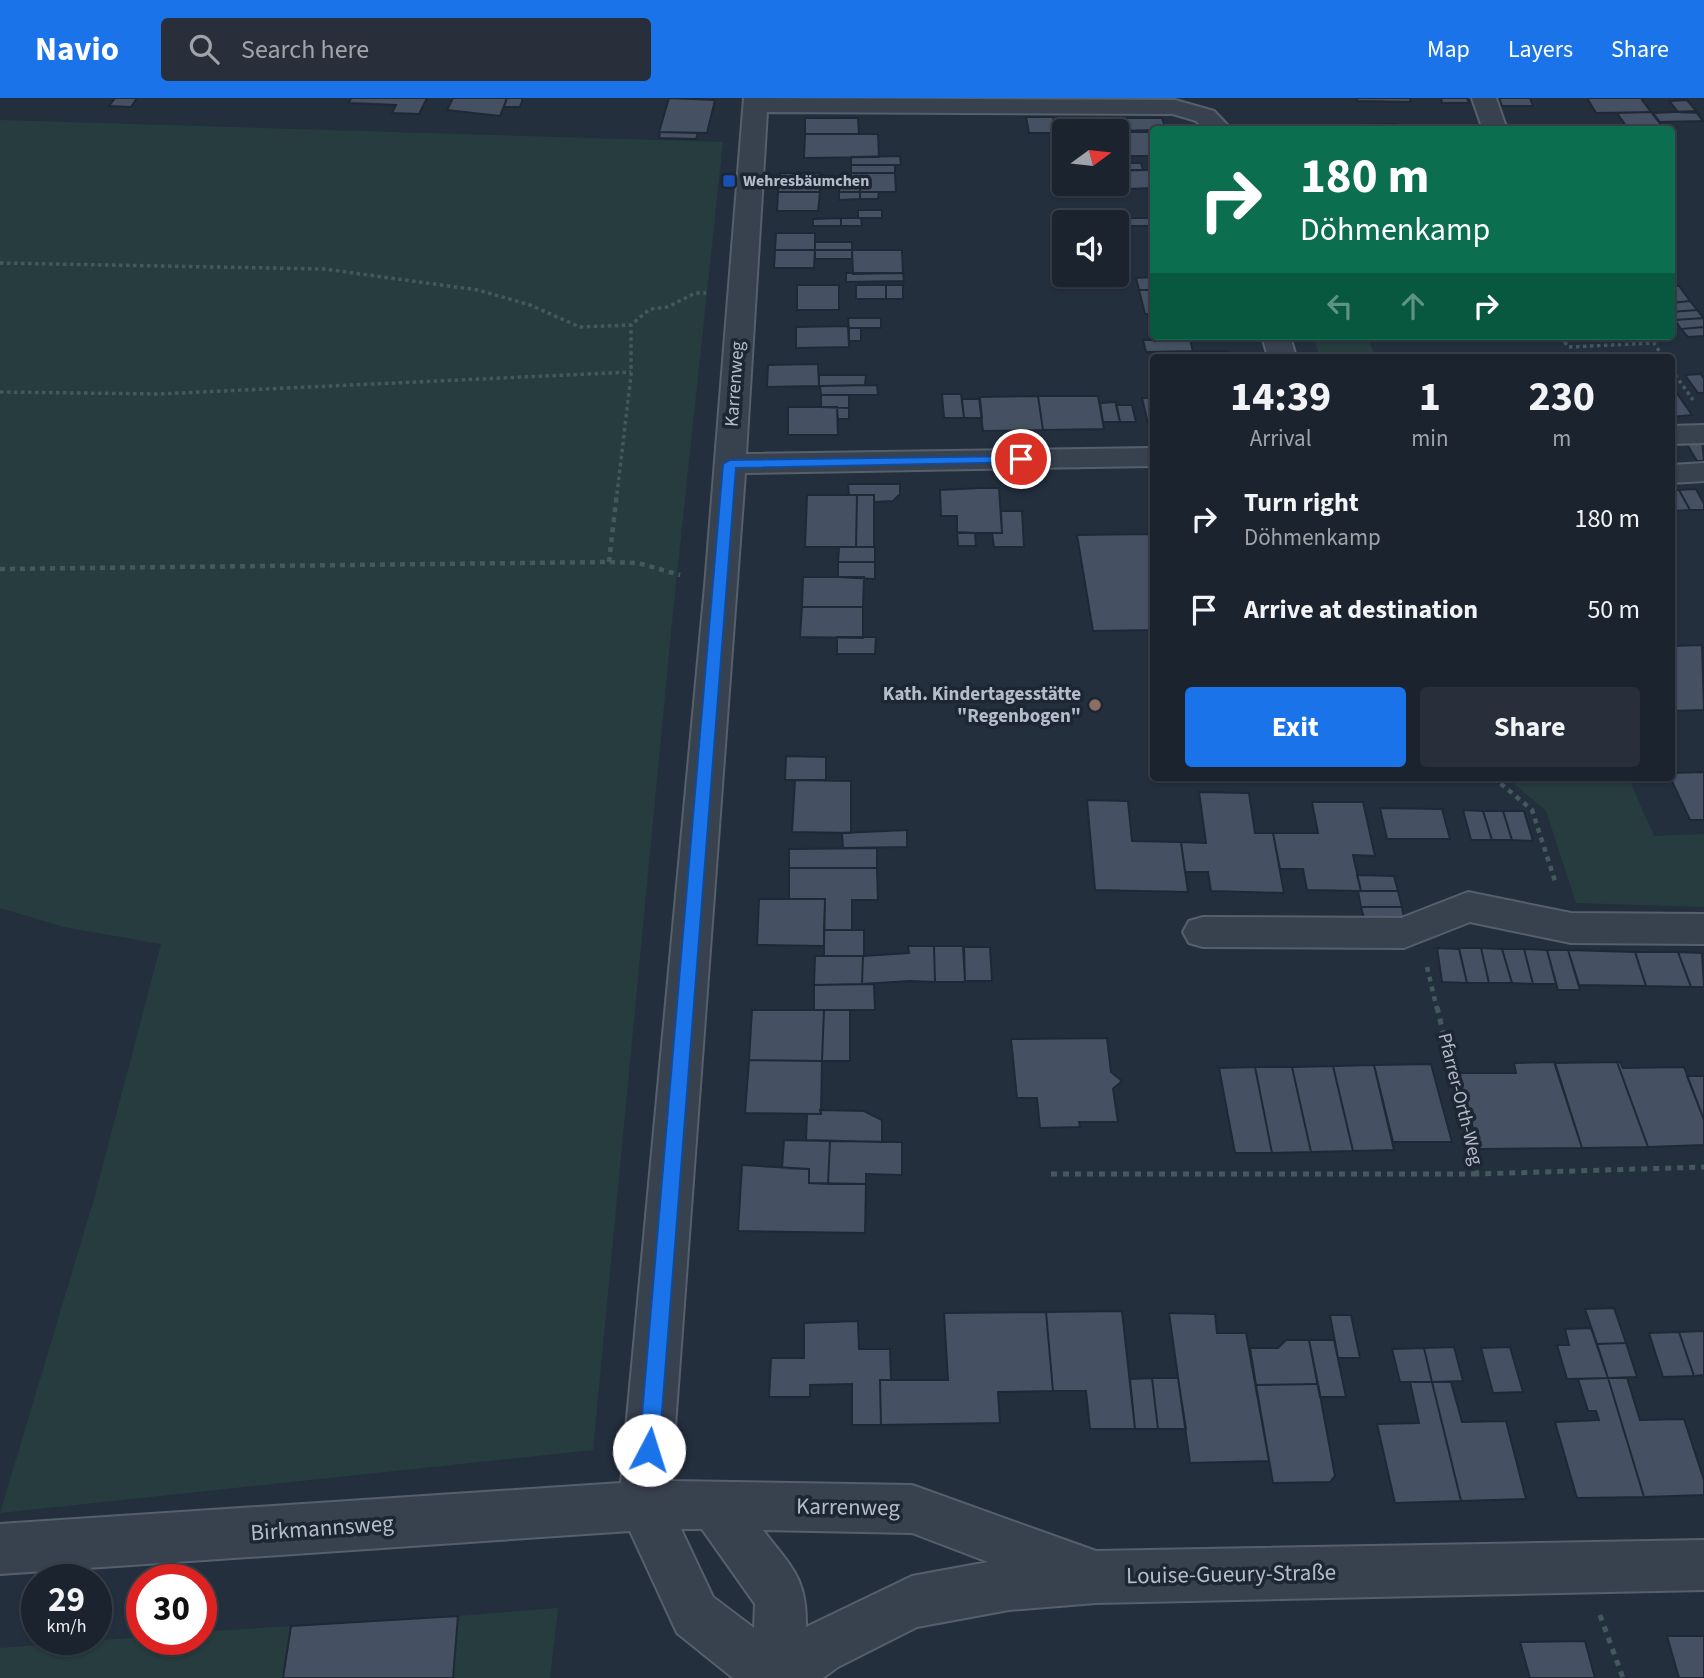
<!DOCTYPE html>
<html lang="en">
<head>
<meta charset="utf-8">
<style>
  :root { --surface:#1b232e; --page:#282f3a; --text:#f1f3f6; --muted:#a0a4aa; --line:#39404a; --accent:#1a73e8 }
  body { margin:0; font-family:"Source Sans 3",sans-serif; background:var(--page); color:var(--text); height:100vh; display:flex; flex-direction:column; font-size:26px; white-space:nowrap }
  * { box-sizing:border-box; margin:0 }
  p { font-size:23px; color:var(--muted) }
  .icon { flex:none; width:38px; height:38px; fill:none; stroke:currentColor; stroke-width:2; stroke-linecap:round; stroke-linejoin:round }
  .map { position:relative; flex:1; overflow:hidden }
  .sheet { position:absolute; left:1150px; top:256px; width:525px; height:427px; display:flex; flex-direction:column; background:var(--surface); border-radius:7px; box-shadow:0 2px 5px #0004,0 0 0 2px var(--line) }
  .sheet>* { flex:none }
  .hud { position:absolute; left:1150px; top:28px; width:525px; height:214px; border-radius:7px; box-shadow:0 2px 5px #0004,0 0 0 2px var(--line); background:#0b6e4f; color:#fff; overflow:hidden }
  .needle { width:46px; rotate:75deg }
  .controls { position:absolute; left:1052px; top:21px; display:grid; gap:14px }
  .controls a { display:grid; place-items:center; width:77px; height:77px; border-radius:7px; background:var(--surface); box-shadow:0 2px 5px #0004,0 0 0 2px var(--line); font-size:35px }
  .speed { position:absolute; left:21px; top:1466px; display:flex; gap:14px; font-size:35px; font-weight:700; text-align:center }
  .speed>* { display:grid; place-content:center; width:91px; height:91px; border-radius:50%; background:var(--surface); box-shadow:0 2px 5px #0004,0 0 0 2px var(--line); line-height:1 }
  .speed small { font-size:18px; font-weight:400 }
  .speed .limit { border:10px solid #d22; background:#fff; color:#111 }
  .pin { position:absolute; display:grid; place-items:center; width:60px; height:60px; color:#fff; margin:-30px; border:4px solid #fff; border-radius:50%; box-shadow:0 2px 7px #0007 }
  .me { position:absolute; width:77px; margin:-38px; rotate:5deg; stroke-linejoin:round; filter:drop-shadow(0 0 5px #0008) }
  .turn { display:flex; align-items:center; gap:24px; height:147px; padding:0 35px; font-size:32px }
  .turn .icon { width:91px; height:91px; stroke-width:2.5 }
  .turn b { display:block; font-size:49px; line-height:60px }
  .lanes { display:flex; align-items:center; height:66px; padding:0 35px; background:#0003; justify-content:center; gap:35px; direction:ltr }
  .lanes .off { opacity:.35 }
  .eta { display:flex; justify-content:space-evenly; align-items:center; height:119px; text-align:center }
  .eta b { font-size:42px; font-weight:700; line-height:49px }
  .cta { display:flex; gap:14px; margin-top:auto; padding:14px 35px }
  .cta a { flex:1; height:80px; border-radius:7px; background:var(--accent); color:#fff; font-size:28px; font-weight:700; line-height:80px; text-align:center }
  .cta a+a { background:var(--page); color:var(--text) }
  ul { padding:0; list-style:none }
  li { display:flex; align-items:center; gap:21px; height:91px; padding:0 35px }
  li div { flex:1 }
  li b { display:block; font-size:26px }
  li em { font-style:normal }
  header { display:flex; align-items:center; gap:42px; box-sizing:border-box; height:98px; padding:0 35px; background:var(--accent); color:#fff }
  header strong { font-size:33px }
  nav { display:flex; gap:38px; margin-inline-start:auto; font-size:24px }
  .search { width:490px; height:63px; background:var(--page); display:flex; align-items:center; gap:18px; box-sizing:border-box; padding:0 24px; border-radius:7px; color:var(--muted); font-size:26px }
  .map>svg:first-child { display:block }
</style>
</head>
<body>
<header>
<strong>Navio</strong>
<div class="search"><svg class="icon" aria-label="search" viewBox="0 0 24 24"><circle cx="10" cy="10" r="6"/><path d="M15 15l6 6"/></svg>Search here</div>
<nav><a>Map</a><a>Layers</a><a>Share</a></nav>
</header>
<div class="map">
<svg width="1704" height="1580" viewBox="0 0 1704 1580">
  <rect width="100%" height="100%" fill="#242f3e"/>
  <path fill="#263c3f" d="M0 22 723 44 673 514 593 1352 0 1415 94 1101 161 846 64 829 0 810Z
    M1366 238 1376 259H1319L1315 240Z
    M1506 679H1628L1654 738 1704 736V809L1576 805 1546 713Z
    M558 1510 550 1580H453L458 1518Z
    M291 1528 283 1580H0V1550L142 1539V1542H201V1534Z"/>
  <path fill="#455162" stroke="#1f2835" stroke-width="2" d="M115 0H137L131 9 109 8Z
    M351 0H427L419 16 392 15 396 7 349 5Z
    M453 0H507L500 18 447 12Z
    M507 0H523L520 9H504Z
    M669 0 715 2 707 35 659 34Z
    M1357 0H1410L1411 4 1357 3Z
    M1441 0H1467L1469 5H1442Z
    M1499 0H1530L1533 8H1502Z
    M1587 0H1645L1642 2 1651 14 1596 15Z
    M1687 2 1698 15 1678 14 1669 3Z
    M1695 13 1703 23 1660 24 1653 15Z
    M1651 14 1665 32H1629L1617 15Z
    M1026 19H1053L1057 35H1029Z
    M805 20H858L859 36H805Z
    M1106 20H1162L1166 32 1109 33Z
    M1396 26 1400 32H1370L1368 27Z
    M660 34 698 35 696 41 659 40Z
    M1116 34H1153V58H1116Z
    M805 36H878L879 59 804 60Z
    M900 58 901 67H851V59Z
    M1116 65H1141L1143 72 1116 73Z
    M851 67H895V75H851Z
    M1124 72H1153V90L1128 91Z
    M780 75H820V94H778Z
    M851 75H895L896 94H860V86H851Z
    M839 86H860V94H839Z
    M778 94H820L818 113H777Z
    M839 94H860V101L839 102Z
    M860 94H879L878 101H860Z
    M858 112H882V120H858Z
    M841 120V128H813V121Z
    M841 120H861L862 128H841Z
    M1125 120H1153V128H1127Z
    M776 135H815V152H775Z
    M815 144H852V152H815Z
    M775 152H815L814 170H774Z
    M815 152H852V161H815Z
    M852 152H902L903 175 853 176Z
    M846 175H903L904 183 846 184Z
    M1153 179V192H1139L1136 180Z
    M797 187H839V212H797Z
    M856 187H886V201H856Z
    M886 187H903V201H886Z
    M1671 188H1679L1690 203 1671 205Z
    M1139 192H1153V216H1145Z
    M1690 203 1697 212 1671 214V205Z
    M1697 212 1704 220 1674 222 1671 219V214Z
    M1148 216H1153V238H1201L1202 242 1154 243Z
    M848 220H881V230H849Z
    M1704 220V229L1681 231 1675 222Z
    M848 228 849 249 796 250V229Z
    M1704 229V238L1688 239 1681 231Z
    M849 230H861V243H849Z
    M1143 242H1190L1193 253 1146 254Z
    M1193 253H1227L1229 259H1194Z
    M818 266 819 288 767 289 768 267Z
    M1701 276 1704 281V295H1698L1685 277Z
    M819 277H866L865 287 819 288Z
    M877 287 878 297H821L820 288Z
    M1671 287 1692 317 1671 319Z
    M942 296H961L964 320H944Z
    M821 297H849V310L821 309Z
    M1038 298H1098L1104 331 1043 332Z
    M1038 298 1043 332 983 333 979 299Z
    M1142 300H1153V329L1149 330Z
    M962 301H980L982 320H964Z
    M1116 304 1120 324H1103L1100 305Z
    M1116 307H1132L1136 324H1120Z
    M788 309H837L838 337H788Z
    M837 310H849V321H838Z
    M1685 343H1702L1704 363H1697Z
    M848 386H900V396L893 403 874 404V397H849Z
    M979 390H999L1002 435H957V418H941L940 392Z
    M1696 391 1704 406V412H1690L1679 392Z
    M1671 392H1679L1690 412 1673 413Z
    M807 397H857L856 449H805Z
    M857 397H874V449H856Z
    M1001 413H1022L1024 449H994L992 435H1002Z
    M957 434 975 435 976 448H958Z
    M1151 436 1153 532 1093 533 1077 437Z
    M839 449H875V464H838Z
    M838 464H875V481L838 479Z
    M803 479H864L863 509H802Z
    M802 509H863V540L800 539Z
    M837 539H876L875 556H837Z
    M1702 547 1704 612 1671 613V548Z
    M786 658 826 659V682H785Z
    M1704 674V722H1690L1670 679 1671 675Z
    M795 682 851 683V735L792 734Z
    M1199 694 1249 695 1255 735H1273L1284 795 1211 793 1208 774H1185L1181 744 1206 745Z
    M1087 702 1128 703 1132 743 1181 744 1188 794 1095 792Z
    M1312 704H1363L1375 758 1353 757 1361 793 1307 792 1303 771H1280L1273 735H1318Z
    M1380 710 1442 711 1450 741H1387Z
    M1463 712 1483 713 1492 742H1471Z
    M1483 713H1503L1512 742H1492Z
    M1503 713H1524L1533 743 1512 742Z
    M907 732V749L843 750 842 735Z
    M877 750V770H789V751Z
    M789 770H877L878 802H852V832H824L825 801H789Z
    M1357 777 1394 778 1398 793H1361Z
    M1358 793H1398L1402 809H1361Z
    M759 801H825L824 848 757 847Z
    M1361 809H1402L1405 825 1365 824Z
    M824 832H864V858H824Z
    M908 848H934L935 884 910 883 862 886 863 858 909 855Z
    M934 848H964L965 884H935Z
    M963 849H990L992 883H965Z
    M1437 850 1459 851 1467 885 1442 884Z
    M1459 850H1481L1489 885H1467Z
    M1481 850 1502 851 1512 885H1489Z
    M1502 851H1524L1533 886 1512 885Z
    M1524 851 1547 852 1556 886H1533Z
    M1547 852H1568L1580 892H1558Z
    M1568 852 1635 854 1646 888 1579 887Z
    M1635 854H1678L1691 889 1646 888Z
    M1678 854 1702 855 1704 889H1691Z
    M815 858H863L862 886 814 887Z
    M874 886 875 912H814V887Z
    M752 912H824L822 963 749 962Z
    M824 912H850V963H822Z
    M1107 940 1111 974 1122 983 1113 991 1118 1024H1079L1080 1029 1040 1030 1037 1000H1017L1011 941Z
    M749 962 822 963 821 1016 745 1015Z
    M1617 964 1648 1049 1582 1050 1555 965Z
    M1617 964H1620L1623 970 1684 969 1704 1022V1047L1648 1049Z
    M1514 965 1554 964 1582 1050 1479 1051 1457 975H1516Z
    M1431 966 1452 1044H1393L1374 967Z
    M1374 967 1394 1052 1353 1053 1333 968Z
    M1333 968 1353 1053 1311 1054 1292 969Z
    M1255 969 1272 1055H1235L1219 970Z
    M1255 969H1292L1311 1054 1272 1055Z
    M1687 978H1704V1022Z
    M820 1012 864 1013 882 1022V1044L806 1042 807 1016H821Z
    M784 1042 830 1043 828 1086 809 1085V1071L782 1070Z
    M830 1043 902 1044V1077L866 1076V1086H828Z
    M742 1067 809 1071V1085L866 1086 865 1135 738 1133Z
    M1614 1210 1626 1245 1597 1246 1585 1211Z
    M1122 1213 1135 1331H1090L1086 1293H1053L1046 1214Z
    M1046 1214 1053 1293 998 1294 1000 1325 881 1327 880 1282H948L944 1215Z
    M1169 1215 1215 1216 1217 1235H1246L1269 1363 1190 1365Z
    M1330 1217H1351L1360 1260H1338Z
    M858 1223 859 1251H890L891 1282H880L881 1327H852V1286L810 1287V1299H769L771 1260H804V1225Z
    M1591 1230 1608 1280 1567 1281 1557 1247H1569L1565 1231Z
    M1704 1233V1277L1694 1278 1679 1234Z
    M1679 1234 1694 1278 1663 1279 1649 1235Z
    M1286 1242H1309L1318 1286 1256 1287 1250 1250H1278Z
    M1309 1242H1334L1346 1299H1320Z
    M1626 1245 1637 1279 1608 1280 1597 1246Z
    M1454 1249 1463 1283 1432 1284 1424 1250Z
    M1510 1249 1523 1294 1493 1295 1481 1250Z
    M1424 1250 1432 1284H1400L1392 1251Z
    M1152 1280H1178L1186 1331H1158Z
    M1152 1280 1158 1331H1135L1130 1281Z
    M1608 1280H1627L1640 1322 1684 1321 1704 1382V1397L1644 1399Z
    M1608 1280 1644 1399 1577 1400 1555 1324 1599 1322 1596 1313H1588L1578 1281Z
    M1410 1284H1432L1461 1403 1395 1405 1377 1326 1419 1325Z
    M1432 1284H1451L1462 1324 1506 1323 1526 1401 1461 1403Z
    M1318 1286 1335 1378 1330 1384 1273 1385 1256 1287Z
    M458 1518 453 1580H283L291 1528Z
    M1667 1538H1704V1580H1679Z
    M1585 1543 1595 1580H1530L1520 1544Z"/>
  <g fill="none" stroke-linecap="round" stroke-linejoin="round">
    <g stroke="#565f6c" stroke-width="4">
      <path id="minor" d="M744 0 1175 2 1214 13 1232 32H1205L1196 23 1173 16 767 14 746 356 1153 350V368L745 375 671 1383 912 1387 1096 1453 1704 1442V1492L1096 1505 1009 1512 917 1529 838 1569 823 1580H733L677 1535 630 1433 0 1476V1426L621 1385 705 488ZM681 1431H702L755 1506 754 1530 713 1499ZM763 1432 912 1435 988 1464 912 1478 806 1529C807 1479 791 1469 763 1432Z
        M1472 0H1496L1507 32H1483Z
        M1262 238H1290L1296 259H1268Z
        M1704 327V345L1671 346V328Z
        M1704 365V383L1671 385V367Z
        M1468 794 1571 815 1704 816V846L1571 845 1470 824 1404 850 1203 849 1189 845 1183 834 1189 823 1203 819 1401 820Z"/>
    </g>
    <path stroke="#44595c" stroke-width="3.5" stroke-dasharray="3.5 3.5" stroke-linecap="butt" d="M0 165 324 171 478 192 530 207 580 229 631 227 650 211 668 209 695 195H706
      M1561 238 1568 249 1654 245 1663 259
      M1671 271 1693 302
      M0 294 158 296 631 274
      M617 396 631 277V227"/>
    <path stroke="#44595c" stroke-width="4.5" stroke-dasharray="5 5" stroke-linecap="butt" d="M609 464 617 394
      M0 471 609 464 638 465 680 477
      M1493 679 1532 712 1556 786
      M1427 869 1437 911"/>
    <path stroke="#44595c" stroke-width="5" stroke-dasharray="6 6" stroke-linecap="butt" d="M1437 909 1477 1076 1704 1069
      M1051 1076H1477
      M1600 1517 1623 1580"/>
    <use href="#minor" fill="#38414e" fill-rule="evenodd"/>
  </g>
  <path fill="#1a73e8" stroke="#114b97" stroke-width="2" d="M1021 358 1027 361 1025 364 736 370 659 1352 656 1359 649 1362 642 1359 639 1352 723 366 730 362Z"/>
  <rect fill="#1a4fb4" stroke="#1d2633" stroke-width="2.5" x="722" y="76" width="14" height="14" rx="3.5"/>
  <circle fill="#8d6e63" stroke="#1d2633" stroke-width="2.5" cx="1095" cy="607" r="7"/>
  <g text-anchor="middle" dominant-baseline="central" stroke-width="7" stroke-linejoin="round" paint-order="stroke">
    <g font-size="16" font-weight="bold" fill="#b4bcc9" stroke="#1d2633" text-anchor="start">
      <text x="743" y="83">Wehresbäumchen</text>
    </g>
    <g font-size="19" fill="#b4bcc9" stroke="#1d2633">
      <text transform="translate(735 286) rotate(-86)">Karrenweg</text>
      <text transform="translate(1460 1001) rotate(76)">Pfarrer-Orth-Weg</text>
    </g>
    <g font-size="19" font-weight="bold" fill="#b4bcc9" stroke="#1d2633" text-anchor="end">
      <text x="1081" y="596">Kath. Kindertagesstätte<tspan x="1081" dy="22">"Regenbogen"</tspan></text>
    </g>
    <g font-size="23" fill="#b4bcc9" stroke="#1d2633">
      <text transform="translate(848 1409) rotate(1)">Karrenweg</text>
      <text transform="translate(322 1430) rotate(-4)">Birkmannsweg</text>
      <text transform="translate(1231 1476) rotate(-1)">Louise-Gueury-Straße</text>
    </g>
  </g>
</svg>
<div class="controls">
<a><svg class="needle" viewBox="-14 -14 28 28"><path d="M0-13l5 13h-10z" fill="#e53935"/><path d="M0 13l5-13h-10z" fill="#a0a4aa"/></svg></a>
<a><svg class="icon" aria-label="sound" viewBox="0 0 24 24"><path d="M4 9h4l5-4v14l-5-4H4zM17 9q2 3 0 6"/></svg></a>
</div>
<div class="speed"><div>29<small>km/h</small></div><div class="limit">30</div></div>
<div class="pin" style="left:1021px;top:361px;background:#d93025"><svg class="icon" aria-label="arrive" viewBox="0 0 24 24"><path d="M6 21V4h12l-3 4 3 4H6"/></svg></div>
<svg class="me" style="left:649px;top:1352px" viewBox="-20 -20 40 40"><circle r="19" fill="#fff"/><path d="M0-13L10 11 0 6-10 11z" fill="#1a73e8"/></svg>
<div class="hud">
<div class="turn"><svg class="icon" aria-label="right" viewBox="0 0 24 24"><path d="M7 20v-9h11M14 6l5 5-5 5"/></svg><div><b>180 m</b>Döhmenkamp</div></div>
<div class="lanes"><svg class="icon off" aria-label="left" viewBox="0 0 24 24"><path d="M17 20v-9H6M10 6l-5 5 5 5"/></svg><svg class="icon off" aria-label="ahead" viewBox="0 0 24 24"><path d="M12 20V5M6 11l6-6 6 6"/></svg><svg class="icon" aria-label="right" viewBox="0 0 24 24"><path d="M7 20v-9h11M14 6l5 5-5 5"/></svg></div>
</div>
<section class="sheet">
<div class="eta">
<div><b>14:39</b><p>Arrival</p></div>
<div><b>1</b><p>min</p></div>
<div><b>230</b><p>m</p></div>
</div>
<ul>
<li><svg class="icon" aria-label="right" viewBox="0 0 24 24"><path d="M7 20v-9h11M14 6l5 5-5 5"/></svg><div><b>Turn right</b><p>Döhmenkamp</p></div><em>180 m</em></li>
<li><svg class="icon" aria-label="arrive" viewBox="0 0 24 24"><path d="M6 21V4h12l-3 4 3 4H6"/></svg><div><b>Arrive at destination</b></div><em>50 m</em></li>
</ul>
<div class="cta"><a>Exit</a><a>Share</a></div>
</section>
</div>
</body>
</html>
